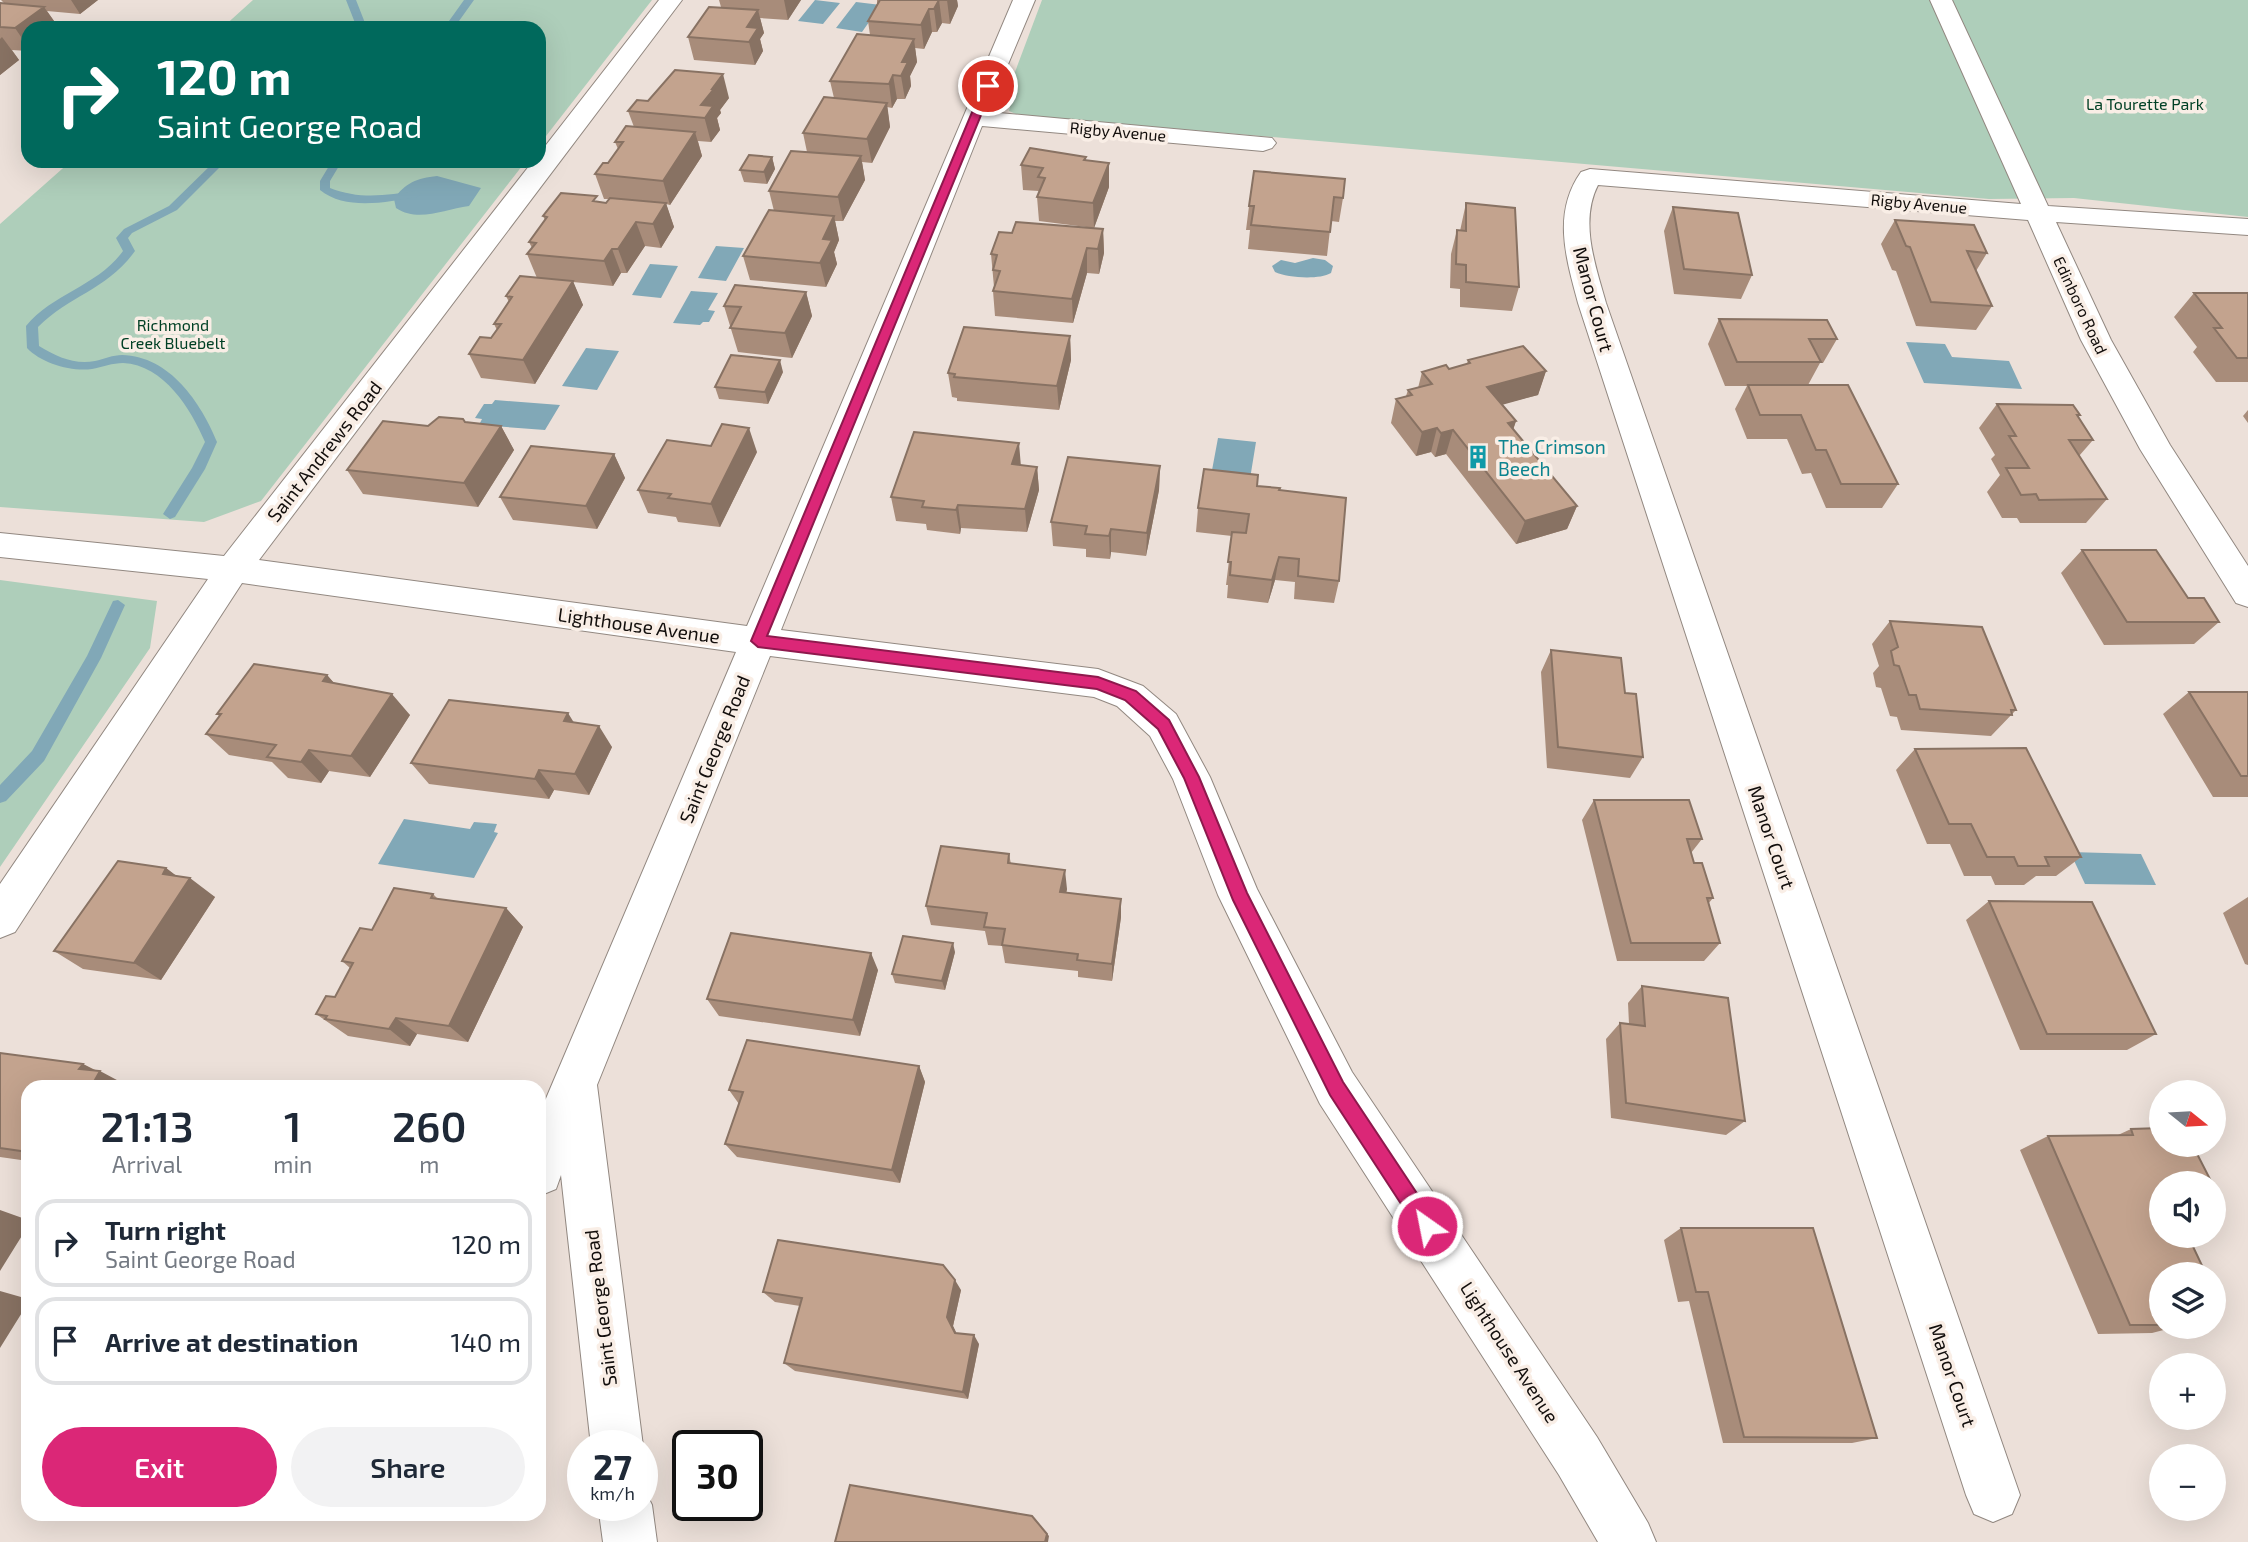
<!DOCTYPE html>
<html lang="en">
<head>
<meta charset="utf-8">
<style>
  :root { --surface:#fff; --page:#f2f2f3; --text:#1f2937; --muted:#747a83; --line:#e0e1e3; --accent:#db2777 }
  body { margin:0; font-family:"Exo 2",sans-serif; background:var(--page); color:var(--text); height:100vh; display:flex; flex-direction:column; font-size:26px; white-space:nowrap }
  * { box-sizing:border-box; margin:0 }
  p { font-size:23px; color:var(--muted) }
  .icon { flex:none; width:38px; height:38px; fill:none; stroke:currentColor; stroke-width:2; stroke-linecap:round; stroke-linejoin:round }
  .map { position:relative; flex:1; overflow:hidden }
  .panel { position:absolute; left:21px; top:1080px; width:525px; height:441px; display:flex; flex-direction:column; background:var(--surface); border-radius:21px; box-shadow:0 7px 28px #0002 }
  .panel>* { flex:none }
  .hud { position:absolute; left:21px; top:21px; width:525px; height:147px; border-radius:21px; box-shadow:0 7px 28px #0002; background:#00695c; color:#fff; overflow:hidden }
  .needle { width:46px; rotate:108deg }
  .fabs { position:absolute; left:2149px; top:1080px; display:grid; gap:14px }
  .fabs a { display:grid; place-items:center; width:77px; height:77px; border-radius:50%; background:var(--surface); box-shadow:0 7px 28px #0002; font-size:35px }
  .speed { position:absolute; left:567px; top:1430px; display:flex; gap:14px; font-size:35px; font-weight:700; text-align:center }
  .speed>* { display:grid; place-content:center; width:91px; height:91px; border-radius:50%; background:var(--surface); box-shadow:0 7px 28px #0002; line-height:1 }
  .speed small { font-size:18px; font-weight:400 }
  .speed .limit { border:4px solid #111; border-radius:10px; background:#fff; color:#111 }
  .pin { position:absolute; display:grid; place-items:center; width:60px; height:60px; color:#fff; margin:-30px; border:4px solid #fff; border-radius:50%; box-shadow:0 2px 7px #0007 }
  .me { position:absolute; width:77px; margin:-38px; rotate:327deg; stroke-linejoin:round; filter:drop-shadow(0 0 5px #0008) }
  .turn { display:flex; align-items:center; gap:24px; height:147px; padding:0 21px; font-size:32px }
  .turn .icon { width:91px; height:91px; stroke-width:2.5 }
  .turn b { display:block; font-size:49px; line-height:60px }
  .eta { display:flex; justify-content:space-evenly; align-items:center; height:119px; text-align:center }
  .eta b { font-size:42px; font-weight:600; line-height:49px }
  .cta { display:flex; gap:14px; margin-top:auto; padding:14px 21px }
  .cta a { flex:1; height:80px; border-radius:42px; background:var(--accent); color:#fff; font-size:28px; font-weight:600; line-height:80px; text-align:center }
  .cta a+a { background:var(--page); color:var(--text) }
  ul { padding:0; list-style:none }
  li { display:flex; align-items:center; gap:21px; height:88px; margin:0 14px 10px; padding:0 7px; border:4px solid var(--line); border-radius:21px }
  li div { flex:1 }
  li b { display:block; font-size:26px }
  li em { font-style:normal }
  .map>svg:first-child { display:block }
</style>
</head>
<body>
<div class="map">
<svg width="2248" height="1542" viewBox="0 0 2248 1542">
  <rect width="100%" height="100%" fill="#ece0d9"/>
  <path fill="#aeceba" d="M253 0H652L539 145V28H222Z
    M1042 0H2248V217L2074 198 1989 199 1018 115 1009 111 1011 102 1006 96Z
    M71 161H526L261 501 204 522 0 507V224Z
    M0 580 157 601 150 648 0 867Z"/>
  <path fill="#81a8b7" d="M815 0 840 3 823 24 798 21Z
    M856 2 881 5 862 32 836 28Z
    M437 176 481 188 469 206C444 209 419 223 396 208L394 199C405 183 417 178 437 176Z
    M716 246 744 248 726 281 698 278Z
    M1313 258 1325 260 1333 266 1331 273C1319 280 1288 278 1275 272L1272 266 1281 260 1295 263Z
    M650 264 678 266 661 298 632 295Z
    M691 291 718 293 708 310 715 311 709 322H703L700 325 673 323Z
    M1906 342 1945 344 1952 357 2009 361 2022 389 1924 383Z
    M586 348 619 351 597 390 562 386Z
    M495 400 560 405 545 430 479 425 482 419 475 418 484 404H492Z
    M1218 438 1256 442 1249 485 1210 481Z
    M404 819 470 829 474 822 497 824 494 832 498 833 474 878 378 864Z
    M2070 852 2141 854 2156 885 2085 884Z"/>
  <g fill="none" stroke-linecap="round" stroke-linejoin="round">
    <path fill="#81a8b7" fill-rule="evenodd" d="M346 0H356L367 28H357Z
      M464 0H474L454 28H444Z
      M215 161H226L177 210 132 233 128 238 135 251C107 290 70 295 38 327L39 346C57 357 75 365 95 361 104 359 113 355 122 355 170 356 201 403 217 442L205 469 175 517 170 519 163 514 192 468 205 442C191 409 164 365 123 363 113 363 102 367 92 369 71 372 41 363 27 348L26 326C53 293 98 286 123 251L116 238 124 229 169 206Z
      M332 161H342L330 181V188C360 200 387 195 417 191L422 194 417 197C387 202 346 211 320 190V181Z
      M118 600 125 605 101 658 44 761 6 801 0 803V785L32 751 87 656 113 601Z"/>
    <g stroke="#928881" stroke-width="2">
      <path id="minor" d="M659 0H682L259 560 747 626 1013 0H1035L988 112 1272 138 1276 143 1272 148 1263 151 982 126 781 630 1098 669 1143 686 1176 714 1210 777 1257 889 1352 1072 1597 1437 1648 1523 1656 1542H1598L1559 1475 1320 1104 1218 895 1173 779 1150 736 1117 706 1094 697 770 656 597 1085 643 1446 642 1449V1446H591L561 1175 556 1189 539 1196V1115L736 652 242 583 15 932 0 938V884L208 579 0 557V533L224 556 533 161H539V154Z
        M1930 0H1952L2048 206 2248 219V235L2056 222 2111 340 2170 445 2248 566V607L2236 603 2140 449 2081 340 2028 220 1598 185C1579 222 1596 267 1606 303L2020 1495 2012 1514 1993 1522 1974 1514 1966 1495 1578 303C1566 258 1552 213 1581 172L1590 169 2021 204Z
        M642 1485 652 1505 657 1542H603L598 1505H642Z"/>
    </g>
    <use href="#minor" fill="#fff" fill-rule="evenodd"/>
  </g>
  <path fill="#a88c7a" d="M1 0H98L80 14 47 11 59 28H28V51L12 50 19 60 0 75V3H4Z
    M719 0H801L788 20 760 18 764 33 760 39 763 51 755 65 694 60 688 37 721 7Z
    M877 0H957L958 6 950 24 942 23 937 32H932L924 49 915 48 917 62 910 76 911 86 905 99H897L892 108 887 107 890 127 872 163 862 162 865 180 843 221H835L839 240 834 252 837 264 826 287 750 280 743 256 774 211 769 191 807 152 803 133 834 98 830 81 870 35 868 21 877 4Z
    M729 98 720 110 721 113 717 118 720 130 711 142 698 141 702 156 670 205 666 204 674 227 661 248 645 246 627 273H621L613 286 573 282 583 305 535 384 481 378 469 354 491 338 497 330 494 324 509 302 506 296 537 278 527 254 532 248 529 242 545 220 543 216 599 202 606 203 609 199H604L595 174 608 163 618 149 615 142 634 127 628 111 648 101Z
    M772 157 775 169 767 184 744 182 740 170Z
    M1086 157V161L1109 187 1094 228 1039 221 1037 197 1039 191 1023 190 1021 165Z
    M1254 171 1343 198 1339 222 1331 221 1327 256 1248 249 1250 230H1246L1249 206Z
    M1466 203 1519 287 1512 311 1460 307V289L1450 288 1451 254 1457 230 1460 231Z
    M1673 207 1752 275 1741 299 1674 294 1664 231Z
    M1895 220 1987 253 1976 271 1992 306 1976 330 1916 326 1896 271 1892 270 1881 244Z
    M1103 229 1104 253 1099 274 1087 273 1073 323 995 316 993 291 994 287 991 254 1012 233Z
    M806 292 812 316 792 358 738 352 724 306Z
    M2194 293H2248V382H2216L2193 352 2197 347 2174 317Z
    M1719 319 1837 339 1823 363H1820L1808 385 1898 484 1882 508H1826L1811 473 1802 474 1787 439H1747L1735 409 1747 386H1725L1708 344Z
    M1070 336 1071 360 1059 410 957 401V398L952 397 948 373Z
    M1468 360 1546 371 1538 395 1502 404 1516 421 1513 430 1577 506 1567 529 1516 544 1446 454 1435 457 1431 452 1416 456 1391 423 1396 399 1406 396 1408 390 1418 388 1422 372 1449 369 1467 364Z
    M783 372 768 404 719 399 715 387Z
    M1997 404 2080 415 2078 417 2093 440 2079 456 2107 499 2086 523H2020L2017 518H2002L1987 492 2000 475 1991 459 1995 455 1979 428Z
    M2248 410V423L2243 416Z
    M465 422 501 426 514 450 478 507 363 494 347 470 428 426Z
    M757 452 720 527 678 522 676 517 648 513 638 490Z
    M614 454 625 478 597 529 513 520 500 497Z
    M1021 465 1037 467 1039 490 1027 532 961 528 960 534 927 530 926 524 896 521 891 497Z
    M1160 466 1159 490 1146 556 1111 552 1110 559 1086 557V549L1053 546 1051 522Z
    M1257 486 1280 490 1339 581 1334 603 1294 599 1295 582 1275 580 1268 603 1227 598 1228 585H1226L1232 536 1196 532 1198 508Z
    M2082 550 2188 598 2219 622 2194 644 2104 645 2061 573Z
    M1890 621 2016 710 1991 736 1901 730 1897 717 1890 716 1881 688 1876 687 1873 673 1879 666 1872 644Z
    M1551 650 1625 693 1643 757 1630 778 1547 768 1541 672Z
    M327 675 334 683 410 715 370 777 329 771 321 783 288 778 272 762 229 755 206 734 219 716 217 714Z
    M2189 692H2248V797H2213L2163 714Z
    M574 723 612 747 589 795 554 790 549 799 429 784 411 763Z
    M1915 749 2081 857 2056 876H2036L2024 885H1995L1991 876H1964L1950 844H1927L1896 770Z
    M1594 800 1702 839 1691 853 1694 863 1713 898 1708 904 1720 943 1704 961H1617L1582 820Z
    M1009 854 1011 864 1067 889 1066 893 1121 899V917L1112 981 1078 977V971L1005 963 1002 946 988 945 985 931 931 925 926 906Z
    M166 868 176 876 215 897 161 980 83 969 54 951Z
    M433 894 438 899 506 908 523 927 468 1042 417 1034 410 1046 348 1036 316 1014 335 997 350 968 342 961 372 930Z
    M2248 897V965L2245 964 2223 913Z
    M1989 901 2156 1034 2127 1050H2020L1966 920Z
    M955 952 945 990 895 983 892 974Z
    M878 970 860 1036 719 1016 707 999Z
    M1642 986 1745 1121 1726 1135 1611 1118 1606 1039 1620 1023 1629 1024 1628 1003Z
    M0 1053 83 1064 130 1087H28V1161L0 1157Z
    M919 1066 925 1082 900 1183 737 1157 725 1144 739 1104 729 1090Z
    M2131 1129 2161 1183V1326H2179L2152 1333 2098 1334 2020 1150 2048 1136 2118 1135Z
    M1681 1228 1877 1438 1852 1443H1723L1689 1301 1678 1302 1664 1240Z
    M961 1290 953 1326 956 1333 979 1344 968 1399 795 1371 784 1363 800 1306 775 1302 763 1292Z"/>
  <path fill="#887263" d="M71 0H98L80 14Z
    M784 0H801L788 20Z
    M939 0 942 23 937 32 934 9Z
    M947 0H957L958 6 950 24Z
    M44 7 59 28H28V47L15 28Z
    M929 9 932 32 924 49 921 25Z
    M758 10 764 33 760 39 763 51 755 65 749 42 747 27Z
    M2 37 19 60 0 75V39Z
    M914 39 917 62 910 76 911 86 905 99 901 76 902 62Z
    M723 74 729 98 720 110 721 113 717 118 720 130 711 142 701 105Z
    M893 75 897 99 892 108 889 84Z
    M887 103 890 127 872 163 867 139Z
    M695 132 702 156 670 205 663 181Z
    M861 156 865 180 843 221 838 197Z
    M772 157 775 169 767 184 764 172Z
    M1109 163V187L1094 228 1093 203Z
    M666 203 674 227 661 248 653 224Z
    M834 216 839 240 834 252 837 264 826 287 820 263 823 239Z
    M636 222 645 246 627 273 618 249Z
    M1103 229 1104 253 1099 274 1098 249Z
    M1087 248V273L1073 323 1072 299Z
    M612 249 621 273 613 286 604 261Z
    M573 281 583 305 535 384 523 360Z
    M806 292 812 316 792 358 785 333Z
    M1070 336 1071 360 1059 410 1057 386Z
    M780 360 783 372 768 404 765 392Z
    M1546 371 1538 395 1480 411 1487 387Z
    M1516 421 1508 444V423Z
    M501 426 514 450 478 507 464 483Z
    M749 428 757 452 720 527 711 504Z
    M1437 428 1431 452 1416 456 1422 432Z
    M1453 430 1446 454 1435 457 1441 433Z
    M1019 443 1021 467 1012 464Z
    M614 454 625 478 597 529 586 506Z
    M1160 466 1159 490 1146 556 1147 533Z
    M1037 467 1039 490 1027 532 1025 509Z
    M958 505 961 528 960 534 956 510Z
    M1577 506 1567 529 1516 544 1525 521Z
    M1111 529V552L1110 559 1109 536Z
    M1279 557 1275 580 1268 603 1272 580Z
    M327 675 346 697 323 681Z
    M392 694 410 715 370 777 351 756Z
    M568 713 581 734 564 721Z
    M599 726 612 747 589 795 575 774Z
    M309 750 329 771 321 783 301 762Z
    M539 770 554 790 549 799 535 779Z
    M166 868 186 883 190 878 215 897 161 980 134 963 163 874Z
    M1065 870 1067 889 1062 911 1060 892Z
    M1121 899V917L1112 981V964Z
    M506 908 523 927 468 1042 449 1026Z
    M953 943 955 952 945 990 942 981Z
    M871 953 878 970 860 1036 853 1020Z
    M396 1018 417 1034 410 1046 389 1029Z
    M83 1064 100 1073V1071L130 1087H91L79 1069Z
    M919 1066 925 1082 900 1183 892 1170Z
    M0 1210 28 1220V1226L0 1271Z
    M955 1280 961 1290 953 1326 961 1342 947 1317Z
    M0 1291 28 1299V1303L0 1348Z
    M974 1335 979 1344 968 1399 963 1392Z
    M1032 1516 1049 1536 1048 1542H1045Z"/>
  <path fill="#c3a38e" stroke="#887263" stroke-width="2" d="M880 0H947H939L934 9H929L921 25 868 21Z
    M0 3 44 7 15 28 0 27Z
    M709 7 758 10 747 27 758 28 749 42 688 37Z
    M857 34 914 39 902 62H908L901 76 893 75 889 84 830 81Z
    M675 70 723 74 712 89H714L701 105 713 106 705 118 628 111 637 100 648 101Z
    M824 97 887 103 867 139 803 133Z
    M626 126 695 132 663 181 595 174 603 163H608L623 142H615Z
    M1030 148 1086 157 1084 160 1109 163 1093 203 1037 197 1045 178 1038 177 1043 168 1021 165Z
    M791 151 861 156 838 197 769 191Z
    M749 155 772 157 764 172 740 170Z
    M1254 171 1345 179 1343 198 1334 197 1330 232 1251 225 1254 206H1249Z
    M561 193 597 196 593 201 606 203 610 198 666 203 653 224 636 222 618 249H612L604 261 527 254 536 243 529 242 547 217 543 216Z
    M1466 203 1515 208 1519 287 1466 282V265L1456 264 1457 230 1466 231Z
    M1673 207 1738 213 1752 275 1684 269Z
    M769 210 834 216 823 239 832 240 820 263 743 256Z
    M1895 220 1974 225 1987 253 1967 251 1992 306 1931 302 1910 247 1906 246Z
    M1016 222 1103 229 1098 249 1087 248 1072 299 993 291 1000 271 993 270 997 255 991 254 999 232 1012 233Z
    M520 276 573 281 523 360 469 354 480 337 491 338 501 324H494L512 297 506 296Z
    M735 285 806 292 785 333 730 328 741 307 724 306Z
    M2194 293H2248V358H2237L2214 328H2222Z
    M1719 319 1827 320 1837 339H1809L1821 362H1737Z
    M964 327 1070 336 1057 386 954 377 955 374 948 373Z
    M1523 346 1546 371 1487 387 1516 421 1508 423 1577 506 1525 521 1453 430 1441 433 1437 428 1422 432 1396 399 1412 395 1408 390 1432 384 1422 372 1446 365 1449 369 1470 363 1468 360Z
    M731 355 780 360 765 392 715 387Z
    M1748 385H1848L1898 484H1841L1826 450H1816L1801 415H1760Z
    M1997 404 2073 405 2080 415H2077L2093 440H2069L2107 499 2039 500 2036 494 2021 495 2006 468H2029L2009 436H2016Z
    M439 417 463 419 465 422 501 426 464 483 347 470 383 421 428 426Z
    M722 424 749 428 711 504 668 498 671 494 638 490 667 440 711 446Z
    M914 432 1019 443 1012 464 1037 467 1025 509 958 505 956 510 922 507 924 501 891 497Z
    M531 446 614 454 586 506 500 497Z
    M1068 457 1160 466 1147 533 1111 529 1109 536 1085 534 1087 526 1051 522Z
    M1204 469 1258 475 1257 486 1280 488 1279 490 1346 498 1339 581 1298 576 1299 559 1279 557 1272 580 1230 575 1231 562H1228L1232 532 1246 533 1249 514 1198 508Z
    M2082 550H2156L2188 598H2204L2219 622H2127Z
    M1890 621 1982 627 2016 710H2011L2012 715 1920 709 1916 695H1909L1899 666 1894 665 1891 651 1898 647Z
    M1551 650 1621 658 1625 693 1636 694 1643 757 1558 747Z
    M254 664 327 675 323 681 392 694 351 756 309 750 301 762 267 757 276 745 206 734 221 714H217Z
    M2189 692H2248V776H2241Z
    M449 700 568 713 564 721 599 726 575 774 539 770 535 779 411 763Z
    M2026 748 2081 857H2045L2049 866H2018L2014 857H1987L1971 824H1949L1915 749Z
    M1594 800H1689L1702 839H1687L1694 863H1702L1713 898H1707L1720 943H1631Z
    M941 846 1009 854 1008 863 1065 870 1060 892 1121 899 1112 964 1077 960 1078 954 1002 945 1005 929 984 927 987 913 926 906Z
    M118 861 166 868 163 874 190 878 134 963 54 951Z
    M394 888 433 894 431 898 506 908 449 1026 396 1018 389 1029 325 1019 327 1016 316 1014 326 996 335 997 353 963 342 961 360 928 372 930Z
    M1989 901 2092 902 2156 1034H2047Z
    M731 933 871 953 853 1020 707 999Z
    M903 936 953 943 942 981 892 974Z
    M1642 986 1728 998 1745 1121 1626 1103 1620 1023 1645 1026Z
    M747 1040 919 1066 892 1170 725 1144 743 1092 729 1090Z
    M0 1053 83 1064 79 1069 100 1071 91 1087H28V1152L0 1148Z
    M2161 1128V1144H2192L2212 1183H2161V1236H2188L2206 1274H2161V1325H2130L2048 1136 2133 1135 2131 1129Z
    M2214 1187 2221 1201H2214Z
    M1681 1228H1813L1877 1438 1744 1437 1708 1292H1696Z
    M778 1240 943 1265 955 1280 947 1317 955 1333 974 1335 963 1392 784 1363 802 1298 763 1292Z
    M850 1485 1032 1516 1047 1534 1045 1542H835Z"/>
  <path fill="#db2777" stroke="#8e194d" stroke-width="2" d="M988 83 993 86 767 636 1098 677 1136 691 1169 720 1199 777 1247 893 1343 1082 1434 1219 1437 1226 1434 1233 1427 1236 1420 1233 1330 1095 1233 900 1184 778 1158 729 1125 700 1097 689 758 647 751 641 983 86Z"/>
  <defs>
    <g id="building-bare" transform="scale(1.89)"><path d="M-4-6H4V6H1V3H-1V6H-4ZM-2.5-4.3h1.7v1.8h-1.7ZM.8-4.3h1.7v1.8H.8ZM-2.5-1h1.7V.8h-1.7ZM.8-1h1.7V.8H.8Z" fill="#0f9aa8" stroke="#f9eee6" stroke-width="2.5" paint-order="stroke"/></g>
  </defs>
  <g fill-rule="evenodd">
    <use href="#building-bare" x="1478" y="457"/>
  </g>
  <g text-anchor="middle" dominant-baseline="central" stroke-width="7" stroke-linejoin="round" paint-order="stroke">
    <g font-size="16" fill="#004025" stroke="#f9eee6">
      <text x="2145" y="103">La Tourette Park</text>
      <text x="173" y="324">Richmond<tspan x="173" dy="18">Creek Bluebelt</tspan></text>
    </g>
    <g font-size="16" fill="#120e0c" stroke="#f9eee6">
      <text transform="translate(1118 131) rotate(5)">Rigby Avenue</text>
      <text transform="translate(1919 203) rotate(5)">Rigby Avenue</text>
      <text transform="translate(2081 305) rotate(65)">Edinboro Road</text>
    </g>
    <g font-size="19" fill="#120e0c" stroke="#f9eee6">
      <text transform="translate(1594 299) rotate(75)">Manor Court</text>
      <text transform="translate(324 451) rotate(-52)">Saint Andrews Road</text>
      <text transform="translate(639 625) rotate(8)">Lighthouse Avenue</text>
      <text transform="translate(714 749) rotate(-68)">Saint George Road</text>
      <text transform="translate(1772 837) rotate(71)">Manor Court</text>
      <text transform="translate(600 1308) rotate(-97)">Saint George Road</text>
      <text transform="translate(1510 1352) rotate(57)">Lighthouse Avenue</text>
      <text transform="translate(1953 1375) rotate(71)">Manor Court</text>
    </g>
    <g font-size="19" fill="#0d838f" stroke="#f9eee6" text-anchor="start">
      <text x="1498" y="446">The Crimson<tspan x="1498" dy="22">Beech</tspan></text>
    </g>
  </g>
</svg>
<div class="fabs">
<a><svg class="needle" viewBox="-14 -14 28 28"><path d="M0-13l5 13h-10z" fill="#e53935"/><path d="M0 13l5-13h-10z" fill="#747a83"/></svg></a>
<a><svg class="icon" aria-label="sound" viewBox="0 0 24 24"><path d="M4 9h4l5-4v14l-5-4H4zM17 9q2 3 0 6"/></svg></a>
<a><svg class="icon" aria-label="layers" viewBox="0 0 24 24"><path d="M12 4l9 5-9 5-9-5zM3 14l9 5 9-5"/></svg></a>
<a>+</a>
<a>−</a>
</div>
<div class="speed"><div>27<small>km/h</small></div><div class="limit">30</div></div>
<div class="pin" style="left:988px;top:86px;background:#d93025"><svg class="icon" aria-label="arrive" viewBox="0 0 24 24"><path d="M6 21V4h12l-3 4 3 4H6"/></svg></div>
<svg class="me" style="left:1427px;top:1226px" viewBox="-20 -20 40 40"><circle r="17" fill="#db2777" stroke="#fff" stroke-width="3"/><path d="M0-11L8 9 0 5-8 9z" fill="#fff"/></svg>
<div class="hud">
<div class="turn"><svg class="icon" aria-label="right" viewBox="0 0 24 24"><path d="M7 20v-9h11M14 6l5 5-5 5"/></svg><div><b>120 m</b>Saint George Road</div></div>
</div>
<section class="panel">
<div class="eta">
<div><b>21:13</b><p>Arrival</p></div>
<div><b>1</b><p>min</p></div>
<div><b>260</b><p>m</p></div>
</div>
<ul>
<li><svg class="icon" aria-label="right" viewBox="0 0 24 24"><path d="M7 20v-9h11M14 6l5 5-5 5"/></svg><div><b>Turn right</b><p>Saint George Road</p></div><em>120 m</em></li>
<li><svg class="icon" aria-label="arrive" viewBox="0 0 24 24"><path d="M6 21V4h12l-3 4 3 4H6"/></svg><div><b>Arrive at destination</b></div><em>140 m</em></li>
</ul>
<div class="cta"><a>Exit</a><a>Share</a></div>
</section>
</div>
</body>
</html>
